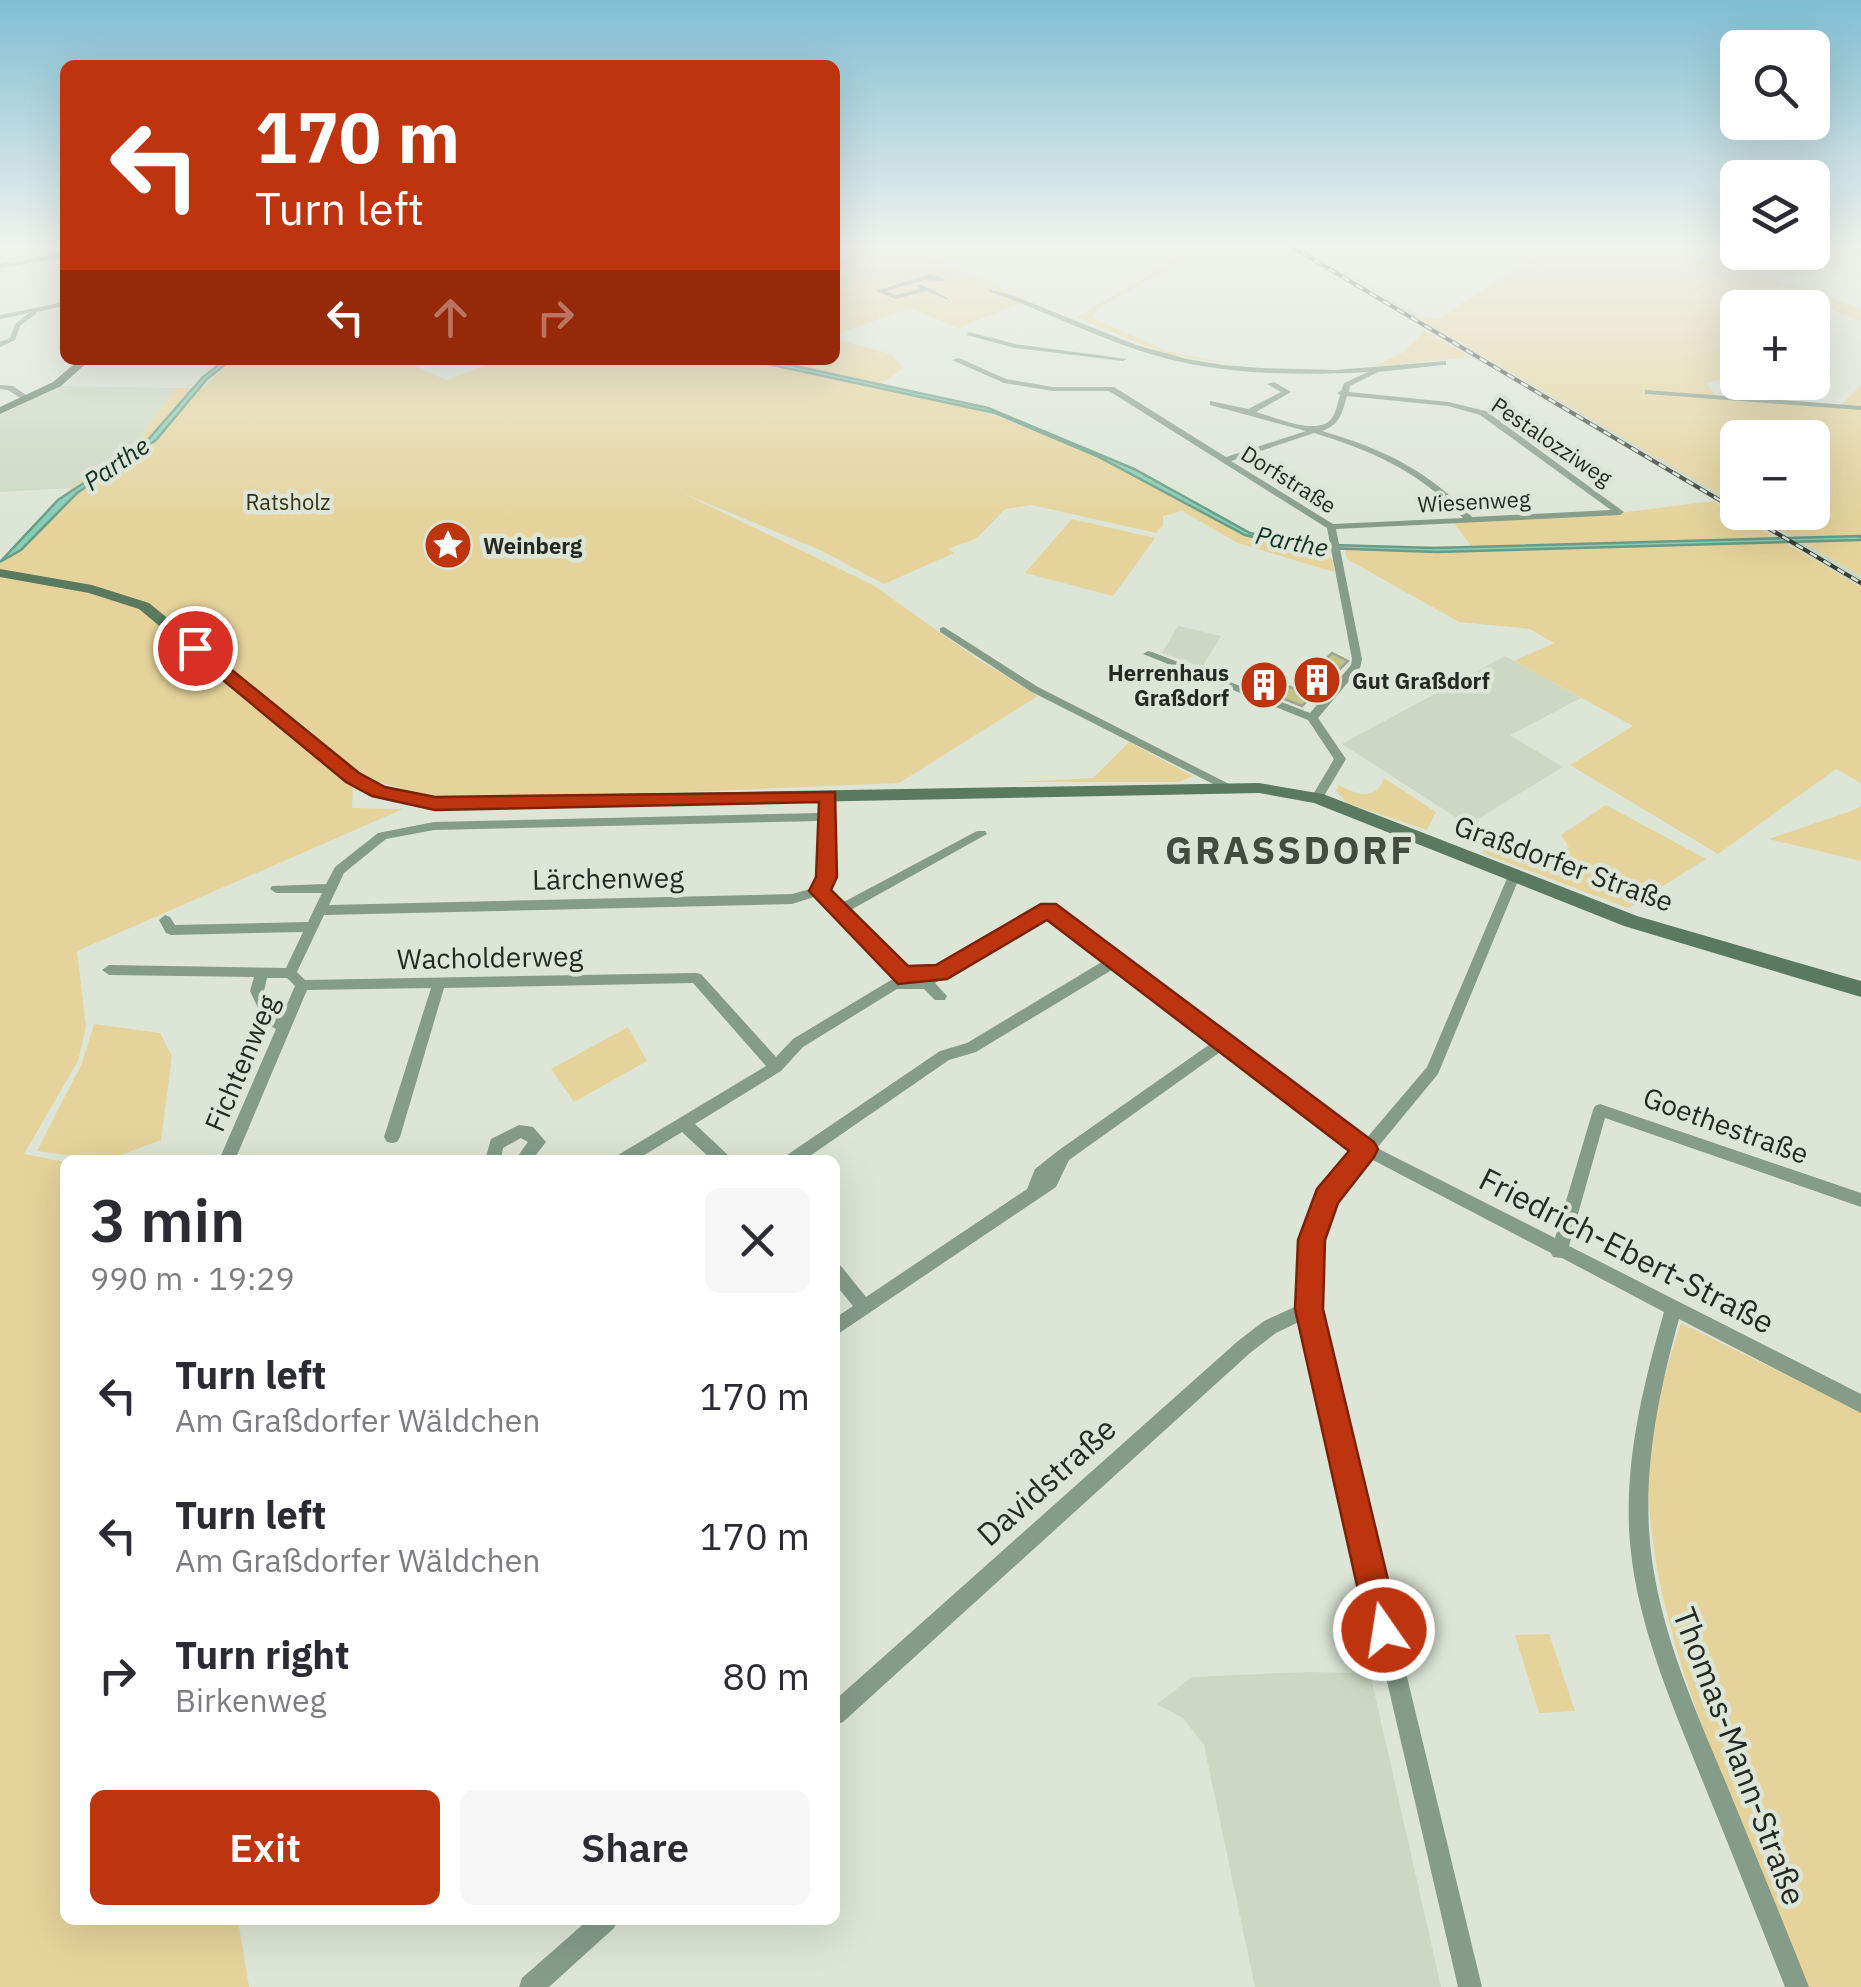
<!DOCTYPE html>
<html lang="en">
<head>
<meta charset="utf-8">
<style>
  :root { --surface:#fff; --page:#f7f7f7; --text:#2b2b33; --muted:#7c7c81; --accent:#bd340e }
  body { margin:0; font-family:"IBM Plex Sans",sans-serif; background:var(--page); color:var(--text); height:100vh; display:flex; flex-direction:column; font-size:38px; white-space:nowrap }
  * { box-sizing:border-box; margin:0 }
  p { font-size:32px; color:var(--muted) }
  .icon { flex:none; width:55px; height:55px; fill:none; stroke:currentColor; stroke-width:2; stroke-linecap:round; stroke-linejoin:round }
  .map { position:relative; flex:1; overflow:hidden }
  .sheet { position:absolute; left:60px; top:1155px; width:780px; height:770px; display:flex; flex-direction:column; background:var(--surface); border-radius:15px; box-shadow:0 10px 40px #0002 }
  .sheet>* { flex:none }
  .hud { position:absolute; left:60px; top:60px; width:780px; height:305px; border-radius:15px; box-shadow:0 10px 40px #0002; background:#bd340e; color:#fff; overflow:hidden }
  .fabs { position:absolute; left:1720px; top:30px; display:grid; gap:20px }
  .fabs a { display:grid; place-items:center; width:110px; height:110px; border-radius:15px; background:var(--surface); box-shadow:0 10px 40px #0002; font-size:50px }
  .pin { position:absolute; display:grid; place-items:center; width:85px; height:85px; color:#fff; margin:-42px; border:5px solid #fff; border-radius:50%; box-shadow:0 2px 10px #0007 }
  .me { position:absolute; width:110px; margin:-55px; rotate:347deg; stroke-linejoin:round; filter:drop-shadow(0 0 8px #0008) }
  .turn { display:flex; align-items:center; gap:35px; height:210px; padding:0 30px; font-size:45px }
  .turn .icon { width:130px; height:130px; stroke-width:2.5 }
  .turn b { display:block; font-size:70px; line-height:85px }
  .lanes { display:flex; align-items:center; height:95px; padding:0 30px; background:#0003; justify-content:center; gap:50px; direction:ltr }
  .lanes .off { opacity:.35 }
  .round { display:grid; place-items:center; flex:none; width:105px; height:105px; border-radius:15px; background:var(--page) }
  .overview { display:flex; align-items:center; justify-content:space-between; height:170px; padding:0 30px }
  h1 { font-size:60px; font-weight:600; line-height:75px }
  .action { display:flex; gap:20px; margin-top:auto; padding:20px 30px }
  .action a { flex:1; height:115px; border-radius:15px; background:var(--accent); color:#fff; font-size:40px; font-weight:600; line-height:115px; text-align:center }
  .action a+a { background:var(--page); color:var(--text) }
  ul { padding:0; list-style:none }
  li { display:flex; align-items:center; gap:30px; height:140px; padding:0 30px }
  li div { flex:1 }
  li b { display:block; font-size:38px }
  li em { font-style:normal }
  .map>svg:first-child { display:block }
</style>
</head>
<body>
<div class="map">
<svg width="1861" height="1987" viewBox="0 0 1861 1987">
  <rect width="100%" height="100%" fill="#dde5d6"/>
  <path fill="#ccd8c3" d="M1282 244H1298L1737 504 1738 512 1752 513 1861 576V587Z
    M58 386 175 388 136 444 71 488 0 492V415Z
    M1178 626 1221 636 1202 667 1162 653Z
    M1505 656 1581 698 1510 735 1563 767 1468 825 1342 744Z
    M1307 1672 1370 1673 1441 1987H1255L1204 1745 1183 1718 1157 1704 1192 1677Z"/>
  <path fill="#e5d39b" d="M835 244H898L1029 300 958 328 910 308 835 335Z
    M1203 244H1215L1098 308 1092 318 1170 352 1249 367 1165 354 1076 317Z
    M1554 244H1581L1526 282C1544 271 1565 253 1585 245 1625 231 1816 290 1861 309V321L1799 298 1790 307 1738 308 1737 362 1721 379 1707 383 1718 399 1841 405 1861 385V576L1752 513 1812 512V438H1738L1737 504 1414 315 1438 319Z
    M1425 331 1471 357 1373 367 1403 352Z
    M835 339 891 354 903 368 882 384 768 360H835Z
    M232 360H402L446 380 492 363 488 360H746L936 399 999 417 1090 453 1238 532 1322 552 1333 560 1334 572 1238 543 1182 511 1163 516V526L1156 533 1032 505 1005 509 977 538 948 549 954 553 884 584 820 550 680 492 873 585 973 656 1038 696 899 783 567 797H430L362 777 234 678 223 682 353 784 352 808 403 809 77 951 86 1027 78 1061 24 1154 65 1162V1920H238L249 1987H0V562L22 550 71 488 136 444 175 388H203Z
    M1713 501 1861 587V783L1836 769 1718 854 1570 765 1633 726 1514 661 1554 643 1530 629 1459 622 1347 559 1344 547 1471 546 1454 523 1619 513Z
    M1072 519 1155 538 1113 596 1025 573Z
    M1129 742 1193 776 1179 782H1017L1093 778Z
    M1384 778 1436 812 1427 830 1347 803 1336 791 1339 785C1356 795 1376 801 1384 778Z
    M1606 805 1706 859 1628 908 1482 853 1489 840 1538 866 1569 847 1561 835Z
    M1861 806V861L1769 839 1854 810Z
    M94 1024 160 1033 172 1056 161 1140 107 1160 37 1151 82 1063Z
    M628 1027 647 1061 574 1102 551 1069Z
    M1681 1323 1861 1412V1987H1806C1749 1829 1626 1602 1652 1433 1658 1396 1669 1359 1681 1323Z
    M1549 1634 1575 1711 1539 1713 1515 1635Z"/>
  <path fill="#84ceb3" stroke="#689c88" stroke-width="2.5" d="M225 360H231L207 379 156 440 77 493 21 550 0 562 58 500 146 442 203 377Z
    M749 360H767L988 408 1134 469 1250 533 1299 544 1434 548 1861 536V540L1437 552 1294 547 1245 535 1097 456 995 413Z"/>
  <path fill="#c0c485" stroke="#a0a293" stroke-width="2.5" d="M1332 653 1348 661 1302 706 1243 683 1253 672 1295 689Z"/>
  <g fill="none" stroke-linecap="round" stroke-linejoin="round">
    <path fill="#859c89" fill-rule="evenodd" d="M65 253V257L0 268V264Z
      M930 274 945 279 942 281 924 280 886 291 896 295 920 289 917 286 920 284 948 298V300L926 291 896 299 876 291Z
      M989 289 1014 296 1136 345 1187 359 1223 365 1260 368 1336 370 1446 361V365H1443L1378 372 1350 386 1349 392 1448 402 1486 411 1624 512 1620 515 1336 529 1362 659 1360 668 1318 718 1346 759 1321 801H1313L1311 798 1334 759 1308 720 1143 654 1148 651 1152 652 1310 713 1351 665 1352 659 1327 528 1109 391H1053L1004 383 952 360 959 358 1006 379 1053 387H1114L1226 457 1306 431 1210 405V401L1248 409 1281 392 1267 384 1274 382 1291 392 1256 412C1275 417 1319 437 1332 418 1336 412 1338 402 1340 395L1337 393 1341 391 1344 383 1368 372C1294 376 1218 375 1147 353 1093 336 1042 310 989 291ZM1347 396 1448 406 1480 415 1611 510 1472 517C1428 470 1383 449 1322 431 1340 425 1342 413 1347 396ZM1314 433C1373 451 1420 472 1463 518L1333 524 1231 461Z
      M65 302V306L36 312V314L20 326 15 340 0 347V342L10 338 15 324 29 313 0 319V315Z
      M969 332 1015 344 1127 359 1123 361 1015 348 967 335Z
      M0 385 13 386 32 399 25 401 8 390 0 389Z
      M1645 390 1861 406V410L1648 394H1645Z
      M944 627 1038 687 1233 786 1231 789H1223L1030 691 940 632V628Z
      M829 792 835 796 832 877 826 890 840 904 977 831H985L987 834 847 912 907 970 917 966 939 968 1043 907H1053L1365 1140 1427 1067 1508 876 1510 873H1518L1520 876 1438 1074 1377 1148 1555 1238 1593 1110 1595 1106 1600 1104 1861 1193V1207L1605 1118 1569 1246 1861 1394V1413L1679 1319C1660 1388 1645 1458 1649 1529 1654 1618 1692 1702 1726 1783 1754 1851 1782 1919 1809 1987H1785C1758 1919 1731 1850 1703 1782 1671 1701 1633 1617 1629 1528 1626 1454 1644 1382 1664 1312L1562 1258 1553 1257 1551 1253 1369 1158 1334 1201 1320 1240 1318 1309 1482 1987H1458L1303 1320 1276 1333 1250 1353 843 1722 835 1725V1700L1238 1341 1264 1321 1301 1304 1304 1240 1319 1197 1356 1151 1223 1050 1069 1160 1056 1187 835 1336V1318L853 1306 835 1284V1263L841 1266 866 1297 1027 1189 1035 1169 1059 1150 1213 1042 1115 968 976 1052 949 1060 804 1160H784L787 1155 940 1051 967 1043 1105 960 1047 916 935 983 947 996 945 1000H935L924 989H897L803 1047 781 1071 695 1124 728 1155 731 1160H712L682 1132 636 1160H615L618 1155 766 1066 693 983 444 988 400 1137 397 1142 392 1143 387 1142 384 1137 431 988 307 990 235 1160H219L276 1029 265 1023 250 991 254 977 109 975 102 970 109 965 286 968 303 932 171 935 166 933 159 920 165 915 170 917 175 925 308 922 322 893H276L270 889 272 886 326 884 335 867 378 833 434 822 821 813 823 796ZM821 821 820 877 814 888 792 894 329 905 344 873 386 839 434 830ZM817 896 896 977 793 1039 776 1057 701 974 696 973 305 980 297 972 324 915 792 904ZM267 978H287L295 986 281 1018 275 1015 264 991Z
      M519 1125 533 1127 546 1142 532 1160H515L528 1142 521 1138 503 1148 501 1160H485L491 1139Z
      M588 1920H618L614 1928 549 1987H519L522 1978Z"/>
    <path fill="#597a5f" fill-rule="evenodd" d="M79 360H90L61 386 0 414V407L53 382Z
      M0 569 92 585 149 603 359 774 388 788 435 797 1259 783 1323 794 1637 916 1861 981V997L1624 926 1314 803 1259 793 435 809C404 803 374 798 347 782L139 609 89 593 0 577Z"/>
    <g stroke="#3b3e37" stroke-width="4">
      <path id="rail" d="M1287 244 1738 511
        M1741 512 1861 583"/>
    </g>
    <use href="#rail" stroke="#dde5d6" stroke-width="2.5" stroke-dasharray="8" stroke-linecap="butt"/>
  </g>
  <linearGradient id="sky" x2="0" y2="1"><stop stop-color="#80bed3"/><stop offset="0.47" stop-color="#f0f3ed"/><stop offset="1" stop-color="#f0f3ed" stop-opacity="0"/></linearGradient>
  <rect width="1861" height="523" fill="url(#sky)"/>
  <path fill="#bd340e" stroke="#7b2209" stroke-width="2.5" d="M189 645H201L359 773 385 787 435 797 835 792 837 877 831 890 908 966 936 965 1041 904H1056L1374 1142 1378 1149 1374 1157 1338 1203 1325 1240 1323 1309 1400 1630 1395 1642 1384 1647 1372 1642 1367 1630 1295 1309 1298 1240 1317 1189 1349 1151 1047 920 947 979 898 984 809 891 816 877 819 802 435 810 372 796 346 782 189 652Z"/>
  <defs>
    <g id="sight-disc" transform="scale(2.5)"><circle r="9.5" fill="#bd340e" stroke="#dde5d6"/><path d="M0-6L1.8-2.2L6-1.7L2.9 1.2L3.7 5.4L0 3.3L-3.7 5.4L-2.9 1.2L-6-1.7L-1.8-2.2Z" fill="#fff"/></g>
    <g id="building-disc" transform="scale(2.5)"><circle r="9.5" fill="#bd340e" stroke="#dde5d6"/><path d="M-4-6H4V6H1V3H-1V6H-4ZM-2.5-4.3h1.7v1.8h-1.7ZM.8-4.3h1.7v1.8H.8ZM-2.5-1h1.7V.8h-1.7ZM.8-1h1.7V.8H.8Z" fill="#fff"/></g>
  </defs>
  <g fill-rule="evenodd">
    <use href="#sight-disc" x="448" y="545"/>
    <use href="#building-disc" x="1317" y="680"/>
    <use href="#building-disc" x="1264" y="685"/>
  </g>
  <g text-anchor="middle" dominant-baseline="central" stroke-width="9" stroke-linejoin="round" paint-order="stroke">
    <g font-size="22" fill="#262923" stroke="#dde5d6">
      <text transform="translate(1552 441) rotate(34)">Pestalozziweg</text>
      <text transform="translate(1289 479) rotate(32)">Dorfstraße</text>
      <text transform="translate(1474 501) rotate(-3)">Wiesenweg</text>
    </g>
    <g font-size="22" fill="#383013" stroke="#dde5d6">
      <text x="288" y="501">Ratsholz</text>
    </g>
    <g font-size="22" font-weight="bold" fill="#262923" stroke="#dde5d6" text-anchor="start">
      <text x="483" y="545">Weinberg</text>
      <text x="1229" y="672" text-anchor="end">Herrenhaus<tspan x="1229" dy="25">Graßdorf</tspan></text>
      <text x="1352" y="680">Gut Graßdorf</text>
    </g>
    <g font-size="25" font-style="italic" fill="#0e3126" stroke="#dde5d6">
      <text transform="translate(116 463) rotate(-35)">Parthe</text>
      <text transform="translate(1292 541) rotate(11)">Parthe</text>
    </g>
    <g font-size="28" fill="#262923" stroke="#dde5d6">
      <text transform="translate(1564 863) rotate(20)">Graßdorfer Straße</text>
      <text transform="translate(608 878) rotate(-1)">Lärchenweg</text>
      <text transform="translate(490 957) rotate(-1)">Wacholderweg</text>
      <text transform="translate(241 1063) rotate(-67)">Fichtenweg</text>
      <text transform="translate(1726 1125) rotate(20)">Goethestraße</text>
    </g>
    <g font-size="32" fill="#262923" stroke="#dde5d6">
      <text transform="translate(1627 1250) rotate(27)">Friedrich-Ebert-Straße</text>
      <text transform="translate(1046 1481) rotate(-42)">Davidstraße</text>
      <text transform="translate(1740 1756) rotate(69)">Thomas-Mann-Straße</text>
    </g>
    <g font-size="38" font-weight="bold" letter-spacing="2.5" fill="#454b3f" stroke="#dde5d6">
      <text x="1290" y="849">GRASSDORF</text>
    </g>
  </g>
</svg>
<div class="fabs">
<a><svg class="icon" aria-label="search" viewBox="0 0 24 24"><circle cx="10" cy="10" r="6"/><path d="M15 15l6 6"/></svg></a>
<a><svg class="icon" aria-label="layers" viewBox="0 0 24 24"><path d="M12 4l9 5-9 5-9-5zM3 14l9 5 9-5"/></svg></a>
<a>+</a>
<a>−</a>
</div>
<div class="pin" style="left:195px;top:648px;background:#d93025"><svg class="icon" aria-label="arrive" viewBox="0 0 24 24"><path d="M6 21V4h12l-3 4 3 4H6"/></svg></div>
<svg class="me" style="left:1384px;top:1630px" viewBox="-20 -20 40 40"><circle r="17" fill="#bd340e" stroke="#fff" stroke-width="3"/><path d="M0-11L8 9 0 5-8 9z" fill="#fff"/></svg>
<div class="hud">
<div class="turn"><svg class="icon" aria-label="left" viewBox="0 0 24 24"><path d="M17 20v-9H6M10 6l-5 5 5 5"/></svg><div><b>170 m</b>Turn left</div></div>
<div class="lanes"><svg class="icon" aria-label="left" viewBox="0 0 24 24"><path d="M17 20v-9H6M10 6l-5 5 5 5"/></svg><svg class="icon off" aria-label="ahead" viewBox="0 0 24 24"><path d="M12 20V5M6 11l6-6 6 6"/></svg><svg class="icon off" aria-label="right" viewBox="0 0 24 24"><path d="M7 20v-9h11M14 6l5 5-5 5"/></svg></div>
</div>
<section class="sheet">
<div class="overview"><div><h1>3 min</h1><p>990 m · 19:29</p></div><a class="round"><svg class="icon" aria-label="close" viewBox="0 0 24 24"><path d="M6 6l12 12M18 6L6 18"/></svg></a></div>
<ul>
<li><svg class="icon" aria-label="left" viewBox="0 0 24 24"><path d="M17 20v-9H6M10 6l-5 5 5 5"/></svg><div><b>Turn left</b><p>Am Graßdorfer Wäldchen</p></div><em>170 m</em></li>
<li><svg class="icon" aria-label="left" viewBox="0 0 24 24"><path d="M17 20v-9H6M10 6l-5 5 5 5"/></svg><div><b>Turn left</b><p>Am Graßdorfer Wäldchen</p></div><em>170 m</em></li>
<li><svg class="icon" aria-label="right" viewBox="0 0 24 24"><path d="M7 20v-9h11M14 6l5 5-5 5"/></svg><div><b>Turn right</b><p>Birkenweg</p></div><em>80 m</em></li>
</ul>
<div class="action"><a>Exit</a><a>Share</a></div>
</section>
</div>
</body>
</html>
